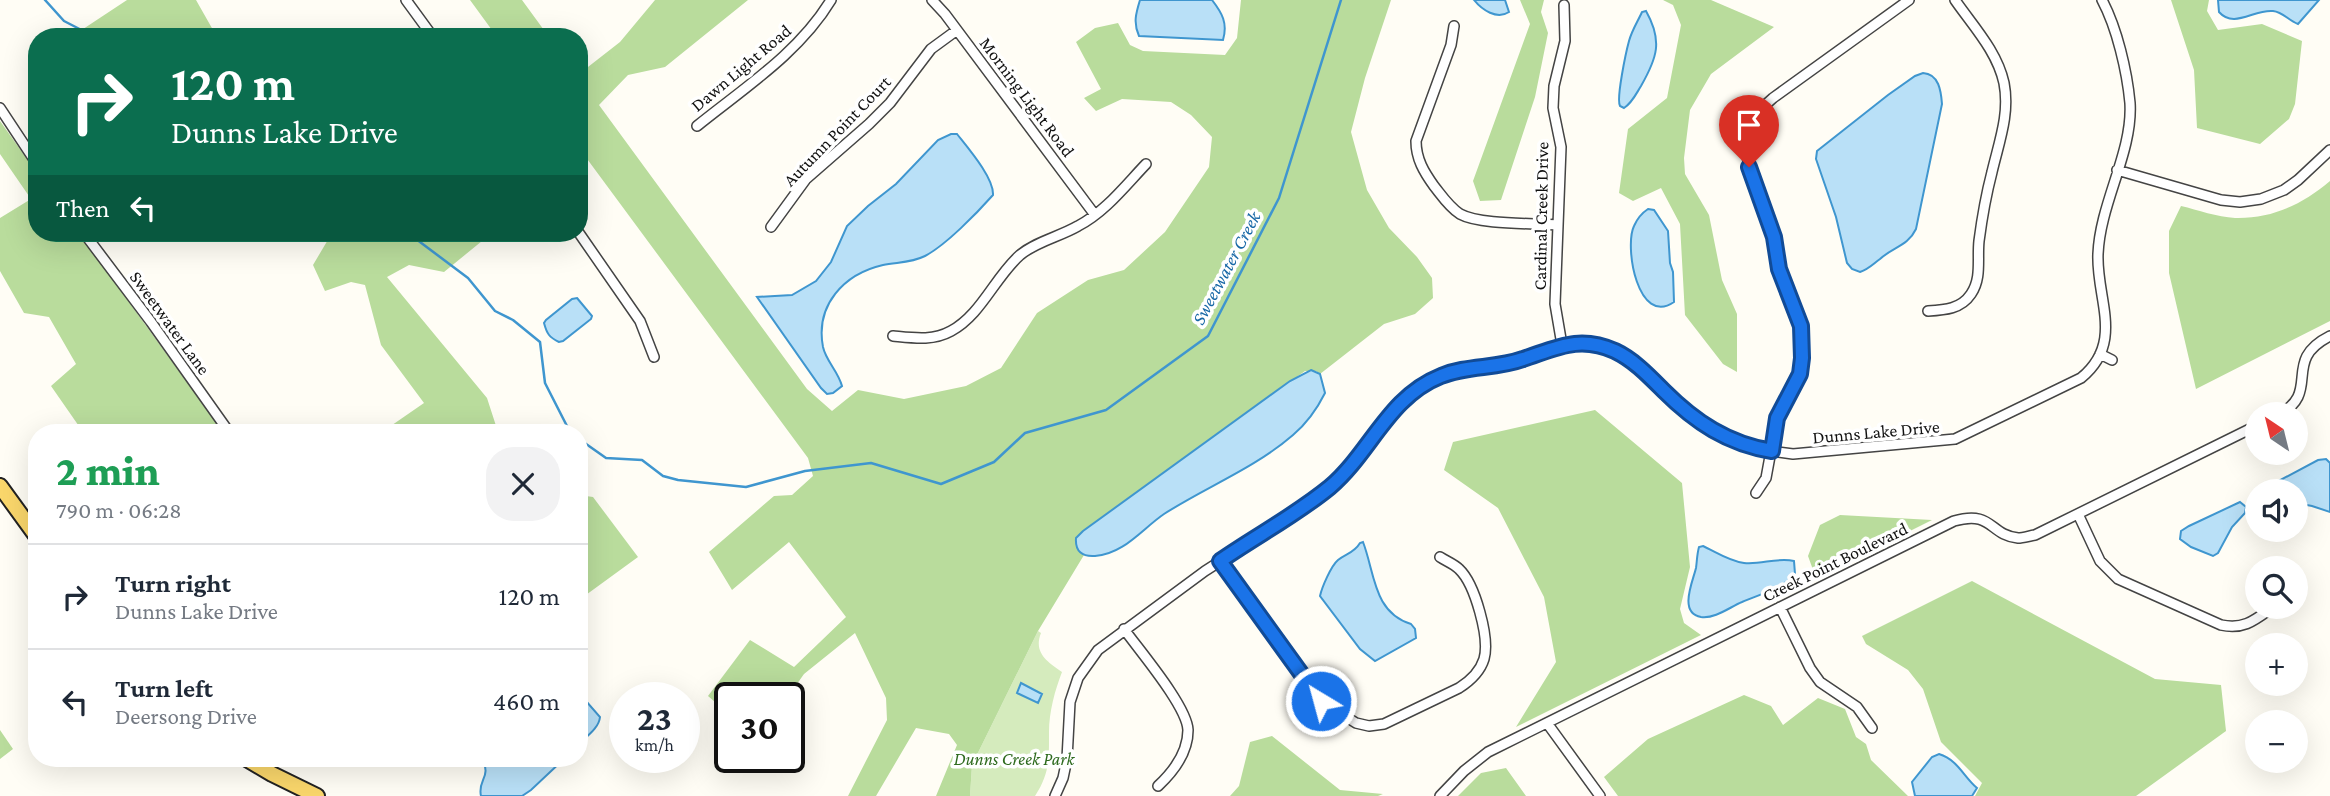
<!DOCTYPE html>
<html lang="en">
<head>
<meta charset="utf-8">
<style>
  :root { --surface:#fff; --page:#f2f2f3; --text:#1f2937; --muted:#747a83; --line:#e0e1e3 }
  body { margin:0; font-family:"Crimson Pro",serif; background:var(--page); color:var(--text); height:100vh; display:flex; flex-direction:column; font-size:26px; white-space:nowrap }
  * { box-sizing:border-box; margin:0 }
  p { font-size:23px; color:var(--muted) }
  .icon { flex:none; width:38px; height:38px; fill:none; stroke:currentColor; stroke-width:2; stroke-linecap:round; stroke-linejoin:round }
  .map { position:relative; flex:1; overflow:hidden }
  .side { position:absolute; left:28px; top:424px; width:560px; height:343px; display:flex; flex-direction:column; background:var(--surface); border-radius:28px; box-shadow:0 7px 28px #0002 }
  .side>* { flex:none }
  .guide { position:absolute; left:28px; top:28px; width:560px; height:214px; border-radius:28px; box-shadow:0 7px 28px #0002; background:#0b6e4f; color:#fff; overflow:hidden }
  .needle { width:46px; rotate:325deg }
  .buttons { position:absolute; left:2245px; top:402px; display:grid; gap:14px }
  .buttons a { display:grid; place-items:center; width:63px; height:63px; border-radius:50%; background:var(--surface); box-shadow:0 7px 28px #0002; font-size:35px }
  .speed { position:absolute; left:609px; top:682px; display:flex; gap:14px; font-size:35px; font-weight:700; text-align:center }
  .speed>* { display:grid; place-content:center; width:91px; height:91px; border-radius:50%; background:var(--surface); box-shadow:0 7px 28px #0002; line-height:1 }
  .speed small { font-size:18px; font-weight:400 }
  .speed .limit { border:4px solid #111; border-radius:10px; background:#fff; color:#111 }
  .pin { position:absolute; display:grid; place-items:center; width:60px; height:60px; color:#fff; margin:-72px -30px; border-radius:50% 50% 50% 0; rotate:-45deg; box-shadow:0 0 7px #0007 }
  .pin .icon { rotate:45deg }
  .me { position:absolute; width:77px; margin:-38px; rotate:323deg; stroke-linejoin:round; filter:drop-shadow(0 0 5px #0008) }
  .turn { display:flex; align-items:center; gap:24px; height:147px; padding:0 28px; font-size:32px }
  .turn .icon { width:91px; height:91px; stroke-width:2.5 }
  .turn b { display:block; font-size:49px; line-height:60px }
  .then { display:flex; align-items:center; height:66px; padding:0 28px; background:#0003; gap:14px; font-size:26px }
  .round { display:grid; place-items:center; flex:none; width:74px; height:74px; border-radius:28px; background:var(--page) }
  .headline { display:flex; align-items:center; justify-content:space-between; height:119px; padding:0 28px }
  h1 { font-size:42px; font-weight:800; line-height:52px; color:#1e9e55 }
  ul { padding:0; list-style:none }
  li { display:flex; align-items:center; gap:21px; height:105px; padding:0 28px; border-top:2px solid var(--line) }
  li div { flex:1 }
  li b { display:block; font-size:26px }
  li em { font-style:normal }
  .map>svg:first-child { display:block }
</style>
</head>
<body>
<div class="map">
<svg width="2330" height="796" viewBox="0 0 2330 796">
  <rect width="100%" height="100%" fill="#fffdf5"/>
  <path fill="#d5ebbd" d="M1038 631 1041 633C1033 653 1048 662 1062 672 1055 690 1049 712 1049 732 1049 758 1050 773 1035 796H970L972 765Z"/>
  <path fill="#b9dc9c" d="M127 0H196L217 37H71Z
    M470 0H522L549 37H497Z
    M655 0H748L665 67 628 75 599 105 807 389 832 411 858 390 904 399 966 386 1001 368 1037 313 1088 280 1124 270 1165 232 1209 167 1212 137 1191 115 1171 102 1122 99 1096 111 1084 98 1101 89 1076 42 1095 28 1118 23 1130 45 1143 51 1225 55 1237 38 1241 0H1391L1365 78 1351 132 1367 190 1389 228 1417 257 1432 278 1433 298 1415 314 1384 324 1320 374 1316 371H1305L1076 538 1079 551 1084 555 1038 631 972 765 970 796H936L957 745 949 734 916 728 876 796H848L887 720 886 698 855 633 804 674 787 698H730V715L708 696 750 640 794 667 846 617 789 542 732 590 709 552 774 496 792 495 813 476 808 458 579 148V74L620 42Z
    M1520 0H1544L1541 12 1548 33 1535 97 1501 200 1480 201 1473 181 1530 24Z
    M1663 0H1711L1774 27 1711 74 1690 110 1684 158 1685 174 1709 215 1722 280 1737 314V372L1723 364 1685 315 1680 224 1661 188 1633 201 1619 193 1628 129 1667 98 1681 25 1673 5Z
    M2171 0H2209L2207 11 2218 30 2262 24 2302 41 2295 104 2289 119 2260 144 2197 128 2194 70Z
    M0 121 37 173V233H79L223 432H83L51 386 76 364 49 317 24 313 0 271V218L31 199 0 154Z
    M2330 181V321L2196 389 2169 273V231L2181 206C2198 210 2217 217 2235 218 2272 219 2303 204 2330 181Z
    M326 233H476L482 241 444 272 409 265 387 277 487 398 498 432H382L424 403 381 345 365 285 351 282 325 291 313 265 329 238Z
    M1595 410 1682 483 1690 567 1680 609 1684 623 1701 635 1516 727 1556 662 1544 597 1498 508 1444 470 1453 442Z
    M579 495 593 497 638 557 579 600Z
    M1840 515 1932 520 1816 578 1808 556 1820 525Z
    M1972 581 2155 679 2221 685 2226 731 2136 796H1975L1982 783 1941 742 1923 689 1908 670 1866 644 1862 636Z
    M1744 695 1771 706 1783 725 1818 698 1845 709 1856 737 1866 744 1871 760 1908 796H1618L1604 777 1648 739Z
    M0 730 13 749 0 759Z
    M1272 736 1340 790 1383 794 1378 796H1230L1239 786 1250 742Z
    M1506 768 1526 796H1458L1481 773Z"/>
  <path fill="#b9e0f7" stroke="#3f96cf" stroke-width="2" d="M1140 0H1212C1222 13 1228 23 1223 40L1139 36C1133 23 1136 13 1140 0Z
    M1474 0H1505L1509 12C1497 20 1482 10 1474 0Z
    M2218 0H2319L2298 24C2288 20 2283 12 2273 11 2254 9 2234 29 2219 12Z
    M1646 11C1663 41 1657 58 1641 86 1636 94 1632 103 1624 108L1620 106C1616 99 1626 52 1629 41 1632 30 1638 21 1642 12Z
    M1923 73C1939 74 1941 91 1942 104L1916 229C1908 246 1893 247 1880 259 1873 264 1869 269 1860 272L1852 269 1847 263 1836 217 1816 159 1817 151 1888 95 1915 76Z
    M951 134H957C968 148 994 178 993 195 977 213 946 245 925 256 911 263 897 262 883 265 844 274 815 305 823 347 826 361 838 371 842 386L833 393 827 394 821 388 757 297 792 295 816 281 831 262 847 226 868 206 896 184 938 140Z
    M1648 209 1654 210 1668 231 1670 263 1673 272 1674 302C1638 327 1624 247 1634 226 1637 219 1642 213 1648 209Z
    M577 298 592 316 591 319 563 341 559 342C549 337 547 334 544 323L546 320 572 299Z
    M1311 370 1320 374 1325 393C1318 407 1306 424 1293 435 1255 468 1206 487 1164 514 1142 529 1124 554 1095 556 1082 557 1075 551 1076 538L1083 531 1290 381Z
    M2326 459 2330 463V512L2312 506 2296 503V492H2267L2271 485 2318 460Z
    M2240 502 2246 507 2245 513 2232 527 2218 553 2213 556 2191 547 2180 539 2181 531 2189 526Z
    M1363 542C1375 573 1373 612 1411 624L1415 629 1416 638 1375 661 1360 649 1320 596C1322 587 1331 566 1338 560 1347 553 1354 553 1360 543Z
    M1703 546C1716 552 1729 561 1744 563 1761 565 1777 557 1794 561L1795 574C1782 589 1760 594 1742 602 1730 607 1715 619 1701 617 1678 613 1693 581 1696 568 1697 561 1697 554 1699 547Z
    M1021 683 1042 694 1038 703 1017 693Z
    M579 693 600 717C599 728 587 736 579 744Z
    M1939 754C1958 760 1963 776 1977 788L1972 796H1915L1912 782 1932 757Z
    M481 758H565L531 790 522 796H481C477 779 493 777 481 758Z"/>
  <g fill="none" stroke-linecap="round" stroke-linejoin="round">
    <path stroke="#3f96cf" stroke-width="2.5" d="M45 0 64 21 95 37
      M408 233 468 278 495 311 513 320 540 342 545 383 570 432
      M579 439 606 458 642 460 663 476 678 480 746 487 805 471 871 463 941 484 994 462 1025 433 1106 410 1208 336 1279 198 1341 0"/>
    <g stroke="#444" stroke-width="12">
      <path id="street" d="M406 0 433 37
        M932 0 945 14 1095 215
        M1454 26 1451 45 1416 141C1416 159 1424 172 1434 186 1442 196 1449 207 1460 214 1480 225 1534 223 1558 225
        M0 108 37 164
        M697 126C744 88 799 53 831 0
        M2117 170 2221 200 2240 202 2261 199 2284 190 2298 180 2330 150
        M771 227 806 179 869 124 890 103 931 49 957 30
        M84 233 151 322 229 432
        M579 233 640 321 654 357
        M1928 311C1945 310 1961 309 1971 294 1982 278 1977 259 1979 241 1982 218 1986 195 1992 172 1999 142 2010 114 2004 83 1997 51 1973 26 1955 0
        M893 336C914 338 933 341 951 331 981 315 995 277 1020 255 1037 241 1059 237 1078 226 1105 212 1125 186 1146 164
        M1562 345 1555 304 1561 147 1553 108 1554 86 1565 41 1564 5
        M2100 354 2112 360
        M2278 415C2323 392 2280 361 2330 336
        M1756 493 1766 478 1777 418 1794 388 1803 358 1801 326 1779 269 1774 237 1749 167 1746 149 1749 133 1754 120 1763 107 1773 98 1909 0
        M2078 514 2100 561 2118 579 2221 625C2244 630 2255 620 2273 607
        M1220 561 1321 701 1356 723 1369 726 1384 724 1459 688C1470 681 1480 672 1484 659 1490 638 1475 584 1459 569 1454 564 1446 561 1440 557
        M1780 607 1810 668 1820 682 1857 707 1872 728
        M1124 629C1139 650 1187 706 1188 730 1188 752 1173 772 1158 786
        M1547 723 1600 796
        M1055 796 1063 778 1067 759 1070 702 1078 678 1098 650 1205 571 1277 525 1327 489 1354 462 1379 426 1403 400 1439 377 1474 367 1505 364 1562 345 1578 343 1598 345 1616 351 1632 360 1680 406 1718 434 1755 449 1793 454 1955 439 2081 378C2125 342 2096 299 2098 254 2100 203 2133 152 2130 103 2127 71 2117 28 2102 0
        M1440 796 1464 771 1488 752 1954 521C1993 510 1989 535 2018 538 2023 538 2029 536 2035 535L2258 425"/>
    </g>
    <g stroke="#222" stroke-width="18">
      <path id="primary" d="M0 486 37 537
        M245 758 272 774 317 796"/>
    </g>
    <use href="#street" stroke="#fff" stroke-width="9"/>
    <use href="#primary" stroke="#f9d66b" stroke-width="14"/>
  </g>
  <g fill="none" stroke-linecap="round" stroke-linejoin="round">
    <g stroke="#114b97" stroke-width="18">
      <path id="route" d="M1321 701 1220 561C1256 536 1296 515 1330 487 1371 452 1388 397 1441 376 1467 365 1496 369 1523 359 1557 348 1579 335 1615 351 1634 360 1649 376 1664 391 1695 422 1728 444 1772 451L1777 418 1800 374 1802 358 1801 326 1779 269 1774 237 1749 167"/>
    </g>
    <use href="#route" stroke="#1a73e8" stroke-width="12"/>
  </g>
  <g text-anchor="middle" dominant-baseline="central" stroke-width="7" stroke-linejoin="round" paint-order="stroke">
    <g font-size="18" fill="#111" stroke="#fff">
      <text transform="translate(741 68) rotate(-40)">Dawn Light Road</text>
      <text transform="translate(1027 97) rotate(53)">Morning Light Road</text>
      <text transform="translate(837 131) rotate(-46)">Autumn Point Court</text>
      <text transform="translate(1541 216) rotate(-89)">Cardinal Creek Drive</text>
      <text transform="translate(170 323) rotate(54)">Sweetwater Lane</text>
      <text transform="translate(1876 432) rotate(-5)">Dunns Lake Drive</text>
      <text transform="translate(1835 562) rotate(-26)">Creek Point Boulevard</text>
    </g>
    <g font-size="18" font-style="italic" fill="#2f6b1f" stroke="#fff">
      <text x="1014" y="759">Dunns Creek Park</text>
    </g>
    <g font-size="19" font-style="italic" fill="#1768a6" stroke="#fff">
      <text transform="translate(1226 268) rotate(-62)">Sweetwater Creek</text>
    </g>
  </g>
</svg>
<div class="buttons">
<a><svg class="needle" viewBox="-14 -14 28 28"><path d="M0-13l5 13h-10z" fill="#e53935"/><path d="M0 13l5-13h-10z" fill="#747a83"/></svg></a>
<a><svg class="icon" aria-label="sound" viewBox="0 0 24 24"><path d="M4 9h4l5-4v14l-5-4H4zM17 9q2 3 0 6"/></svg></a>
<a><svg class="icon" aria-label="search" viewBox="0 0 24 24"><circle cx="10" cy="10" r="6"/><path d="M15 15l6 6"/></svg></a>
<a>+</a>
<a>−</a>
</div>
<div class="speed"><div>23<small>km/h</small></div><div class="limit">30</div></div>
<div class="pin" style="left:1749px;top:167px;background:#d93025"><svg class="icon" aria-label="arrive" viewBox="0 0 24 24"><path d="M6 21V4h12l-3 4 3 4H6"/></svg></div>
<svg class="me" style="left:1321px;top:701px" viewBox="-20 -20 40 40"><circle r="17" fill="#1a73e8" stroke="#fff" stroke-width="3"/><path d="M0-11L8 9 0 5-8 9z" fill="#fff"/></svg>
<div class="guide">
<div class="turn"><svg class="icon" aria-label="right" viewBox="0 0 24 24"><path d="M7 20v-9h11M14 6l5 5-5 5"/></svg><div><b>120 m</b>Dunns Lake Drive</div></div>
<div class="then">Then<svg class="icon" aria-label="left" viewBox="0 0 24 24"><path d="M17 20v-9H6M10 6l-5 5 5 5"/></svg></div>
</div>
<section class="side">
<div class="headline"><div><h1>2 min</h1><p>790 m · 06:28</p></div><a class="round"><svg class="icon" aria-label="close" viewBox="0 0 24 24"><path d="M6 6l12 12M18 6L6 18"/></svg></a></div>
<ul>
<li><svg class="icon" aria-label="right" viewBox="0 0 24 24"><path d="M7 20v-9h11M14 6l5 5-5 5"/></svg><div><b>Turn right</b><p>Dunns Lake Drive</p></div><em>120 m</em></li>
<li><svg class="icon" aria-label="left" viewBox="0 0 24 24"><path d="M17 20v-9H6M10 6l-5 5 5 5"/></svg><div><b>Turn left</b><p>Deersong Drive</p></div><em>460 m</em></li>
</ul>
</section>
</div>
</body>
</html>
